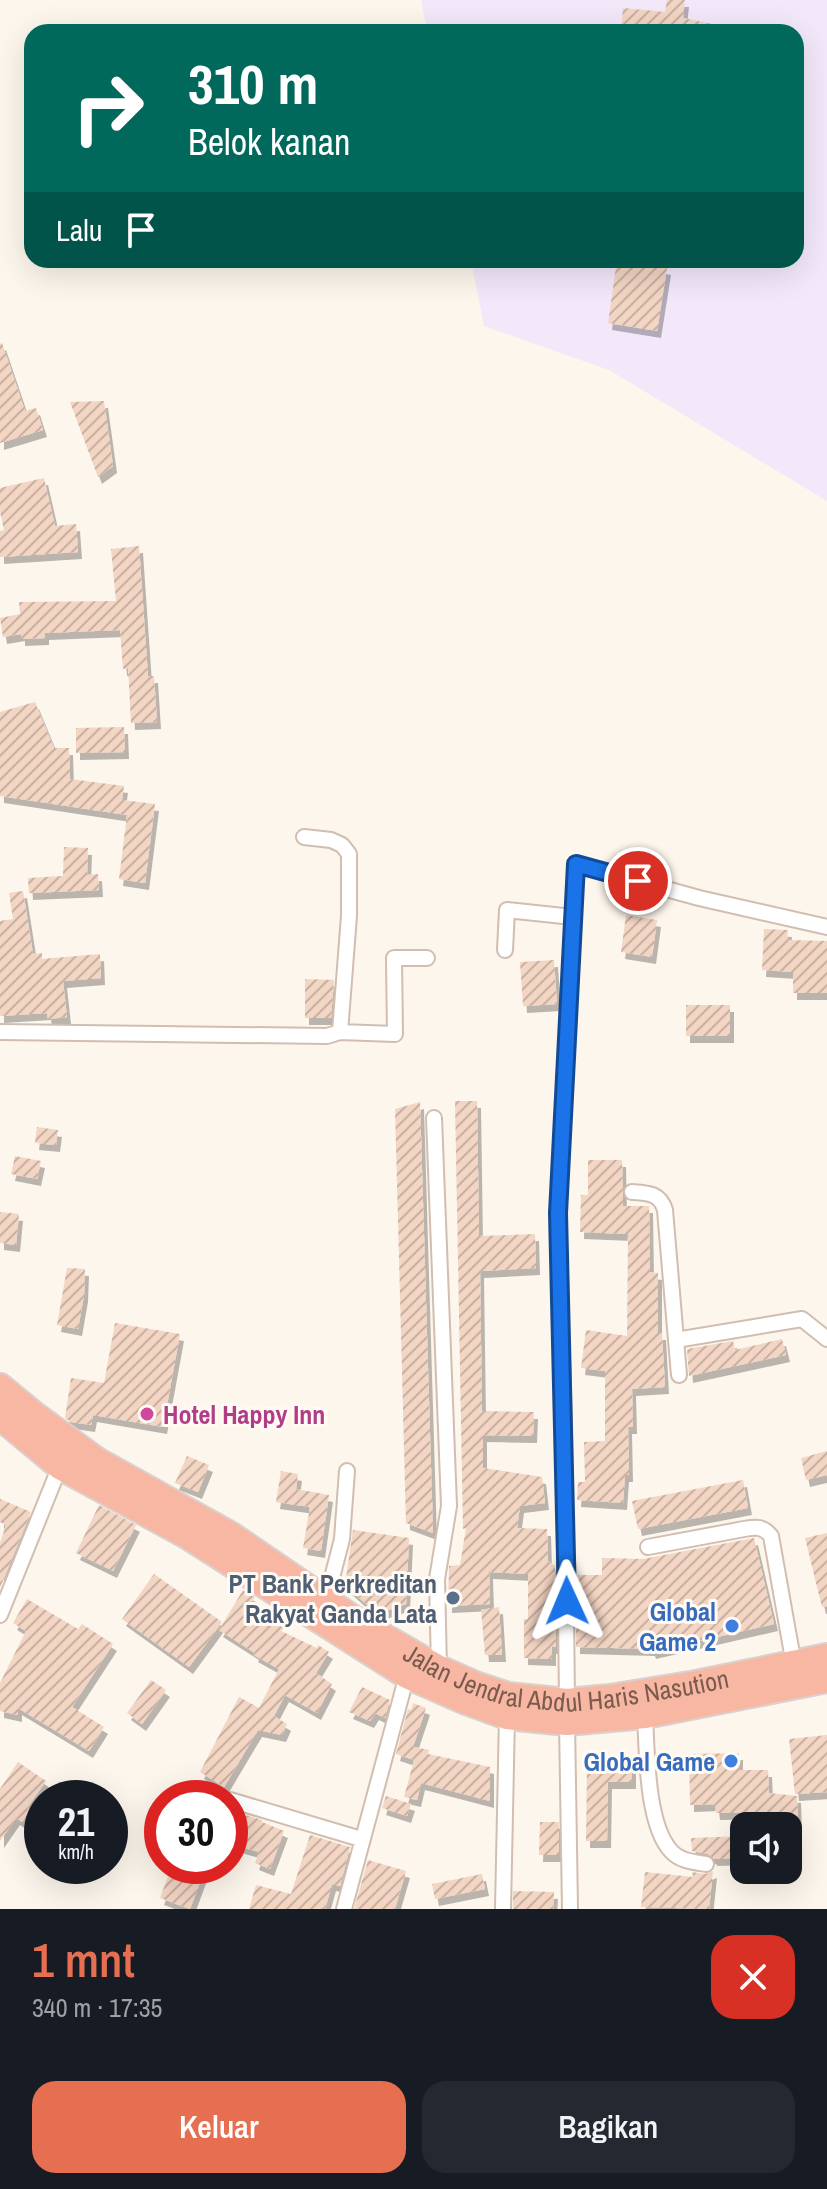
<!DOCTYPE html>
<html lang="id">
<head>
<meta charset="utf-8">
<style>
  :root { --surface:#171b24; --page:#242831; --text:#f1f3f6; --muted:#9ea1a6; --accent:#e76f51 }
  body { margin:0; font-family:"Archivo Narrow",sans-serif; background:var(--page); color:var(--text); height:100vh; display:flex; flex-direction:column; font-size:30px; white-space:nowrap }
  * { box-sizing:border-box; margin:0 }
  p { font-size:26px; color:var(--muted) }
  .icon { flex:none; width:44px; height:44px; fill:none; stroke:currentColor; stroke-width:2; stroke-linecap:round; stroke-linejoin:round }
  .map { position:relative; height:1909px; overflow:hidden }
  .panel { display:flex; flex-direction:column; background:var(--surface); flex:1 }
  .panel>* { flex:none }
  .top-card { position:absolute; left:24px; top:24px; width:780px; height:244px; border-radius:24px; box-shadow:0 8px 32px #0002; background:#00695c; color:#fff; overflow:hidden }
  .fabs { position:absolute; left:730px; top:1812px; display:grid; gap:16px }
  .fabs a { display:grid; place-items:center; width:72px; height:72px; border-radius:16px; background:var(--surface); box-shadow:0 8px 32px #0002; font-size:40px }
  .speed { position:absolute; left:24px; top:1780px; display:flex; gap:16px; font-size:40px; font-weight:700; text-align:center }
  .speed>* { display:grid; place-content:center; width:104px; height:104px; border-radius:50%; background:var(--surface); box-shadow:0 8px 32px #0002; line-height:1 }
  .speed small { font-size:20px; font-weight:400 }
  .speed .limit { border:12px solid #d22; background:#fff; color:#111 }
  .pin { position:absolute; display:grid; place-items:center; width:68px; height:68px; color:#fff; margin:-34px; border:4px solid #fff; border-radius:50%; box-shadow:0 2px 8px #0007 }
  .me { position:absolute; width:88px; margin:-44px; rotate:359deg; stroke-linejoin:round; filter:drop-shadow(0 0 6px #0008) }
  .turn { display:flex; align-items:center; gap:28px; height:168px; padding:0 32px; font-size:36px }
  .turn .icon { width:104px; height:104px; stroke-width:2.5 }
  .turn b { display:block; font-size:56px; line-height:68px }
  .then { display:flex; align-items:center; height:76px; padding:0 32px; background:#0003; gap:16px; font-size:30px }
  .round { display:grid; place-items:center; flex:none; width:84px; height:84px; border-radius:24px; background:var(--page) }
  .head { display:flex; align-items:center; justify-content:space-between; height:136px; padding:0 32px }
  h1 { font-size:48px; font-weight:600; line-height:60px; color:var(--accent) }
  .primary-button { display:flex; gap:16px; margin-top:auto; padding:16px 32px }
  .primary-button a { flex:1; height:92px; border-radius:24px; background:var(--accent); color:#fff; font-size:32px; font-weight:600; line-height:92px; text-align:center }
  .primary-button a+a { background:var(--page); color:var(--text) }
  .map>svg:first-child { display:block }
</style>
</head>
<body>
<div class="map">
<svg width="827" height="1909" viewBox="0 0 827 1909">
  <defs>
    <pattern id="building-hatch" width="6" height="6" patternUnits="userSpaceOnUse" patternTransform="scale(2)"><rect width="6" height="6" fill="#f3d5c3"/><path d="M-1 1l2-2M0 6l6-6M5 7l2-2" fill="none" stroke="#cab0a1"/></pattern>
    <filter id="shadow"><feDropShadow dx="4" dy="7" stdDeviation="0" flood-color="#0004"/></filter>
  </defs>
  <rect width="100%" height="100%" fill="#fdf6ec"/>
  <path fill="#f3e8fa" d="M421 0H827V501L609 370 484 326 471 260H796V32H427Z"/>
  <path fill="url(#building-hatch)" filter="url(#shadow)" d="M667 0H685L683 18 723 26V32H621L623 8 665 12Z
    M617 260 667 268 657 331 608 323Z
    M2 343 25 411 36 408 43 430 0 443V344Z
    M104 401 113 466 98 477 70 402Z
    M44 478 55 526 76 524 78 552 0 557V531L4 530 0 512V488Z
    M139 546 148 676H154L157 722 131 723 128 668 123 669 120 630 45 633V638L21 639V634L3 637 0 618 20 614 19 602 116 601 111 549Z
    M35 702 54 748H69L70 779 124 786 122 800 155 804 145 883 119 879 127 815 0 796V712Z
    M124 727 125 752 76 753V728Z
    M64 847 88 848 87 875 98 874 99 890 29 893 28 878 63 876Z
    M23 891 33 954 42 953V959L100 954 101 978 63 981 67 1017 48 1019 47 1013 0 1016V921L13 919 9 893Z
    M626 915 657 920 652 957 621 952Z
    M764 929 788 930 787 940 827 941V993H793V972L762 970Z
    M554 960 557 1004 523 1006 520 962Z
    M305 979 334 980 331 1018H305Z
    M686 1005H730V1036H686Z
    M455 1101H477L479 1236 535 1234 536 1268 480 1271 482 1411 534 1412 533 1436 483 1435V1468L542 1477 545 1503 520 1506 517 1528 547 1529 548 1561 555 1566 556 1647H552V1659L524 1658V1619H528V1574L489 1572 490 1604 448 1606 449 1566 460 1565 466 1528 463 1529Z
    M420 1102 433 1533 406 1523 395 1109Z
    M37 1127 58 1130 56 1145 35 1143Z
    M15 1156 41 1161 37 1179 11 1174Z
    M588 1160H622L623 1206H649L650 1272 658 1273V1333H662L665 1387 632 1389 633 1427H628L629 1475H625L623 1503 577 1500 578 1482H585L584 1442 605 1441V1371L581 1368 586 1330 627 1336 628 1234 580 1232 581 1195H588Z
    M0 1212 19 1214 16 1245 0 1243Z
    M67 1268 85 1269 84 1295 78 1329 57 1325Z
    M115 1323 180 1334 163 1427 93 1415 91 1425 71 1422 65 1418 71 1378 104 1383Z
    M782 1339 786 1355 689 1376 687 1349 733 1341 735 1350Z
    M827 1451V1475L806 1480 801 1458Z
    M187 1456 209 1465 198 1492 175 1483Z
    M281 1471 298 1474 296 1489 329 1495 321 1551 303 1548 310 1507 276 1502Z
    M743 1480 748 1508 638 1529 632 1501Z
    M0 1499 31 1512 0 1588V1543L6 1525 0 1522Z
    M99 1505 136 1525 113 1571 76 1553Z
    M353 1530 409 1538 406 1604 377 1614 345 1585Z
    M827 1533V1606L822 1607 805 1538Z
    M754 1538 774 1624 652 1652 651 1649 576 1647V1575H602V1558L643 1559Z
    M154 1574 222 1622 189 1667 122 1619Z
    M243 1590 255 1597 246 1609 284 1628 281 1631 317 1648 318 1645 329 1652 316 1673 332 1684 317 1713 285 1695 274 1716 287 1724 282 1735 258 1730 224 1787 200 1772 239 1697 259 1708 279 1669 254 1655 255 1653 219 1630Z
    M27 1599 78 1629 82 1624 113 1644 72 1707 104 1727 89 1751 18 1708V1715L0 1711V1683L26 1631 13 1623Z
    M499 1607 502 1655H485L481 1610Z
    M151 1680 166 1690 142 1724 127 1713Z
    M362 1687 390 1700 385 1718 375 1713 370 1721 349 1712Z
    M413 1703 426 1708 413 1747 429 1750 428 1754 490 1767V1801L421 1783 417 1800 404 1797 414 1760 396 1754 408 1709 411 1710Z
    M827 1735V1792L795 1794 789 1739Z
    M739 1753V1770H768L769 1793 797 1796 798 1826H783L782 1812 716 1813 715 1804 690 1805 689 1754Z
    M632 1758V1782H608L607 1841H586L587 1763H616V1759Z
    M18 1762 46 1781 27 1808 30 1810 22 1822 16 1818 0 1841V1789Z
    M386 1796 411 1804 407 1816 382 1808Z
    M230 1810 262 1820V1822L284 1831 270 1869 255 1863 259 1852 230 1844Z
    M540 1822H559V1855H539Z
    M310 1835 350 1847 340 1886 332 1884 325 1909H249L256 1885 291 1894Z
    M744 1836V1858L714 1859 708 1854 692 1851 691 1838Z
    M368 1860 406 1871 395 1909H354Z
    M172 1866H181L203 1874 190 1909 160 1898Z
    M713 1871 709 1909 641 1907 645 1872 693 1877 692 1872 705 1874Z
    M482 1874 485 1889 435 1899 432 1884Z
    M513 1891 554 1892 553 1909H513Z"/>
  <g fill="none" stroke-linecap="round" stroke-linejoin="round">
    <g stroke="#d1beb0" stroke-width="18">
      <path id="street" d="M304 837 331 840 342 845 349 854V916L340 1032
        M573 917 576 864 699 898 827 927
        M505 950 507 910 573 917 558 1213 564 1433 567 1702
        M0 1032 327 1036 340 1032 395 1034 394 958H427
        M434 1118 449 1506 437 1579 439 1669
        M632 1192C648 1193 660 1193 665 1210L676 1340 802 1319 827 1339
        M676 1340 679 1375
        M648 1547 744 1529C756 1527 763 1526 771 1536L794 1665
        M326 1601 342 1539 347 1471
        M0 1615 60 1466
        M645 1715C647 1750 646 1824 671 1851 680 1861 693 1862 706 1864
        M567 1722 570 1909
        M198 1791 222 1798
        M230 1800 361 1839
        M344 1909 407 1675
        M503 1909 507 1716"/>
    </g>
    <g stroke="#dad1cd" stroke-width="30">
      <g id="highway">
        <path id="s1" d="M0 1387 34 1415 97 1461 230 1535 356 1621 439 1669 475 1685 508 1696 567 1702 610 1698 696 1684 827 1657"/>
        <path d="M0 1416 60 1466 187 1535 407 1675 466 1701 507 1716 567 1722 645 1715 827 1679"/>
      </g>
    </g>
    <use href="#street" stroke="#fff" stroke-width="14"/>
    <use href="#highway" stroke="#f7b7a3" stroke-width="26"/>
  </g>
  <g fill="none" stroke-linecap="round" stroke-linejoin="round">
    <g stroke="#114b97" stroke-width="20">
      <path id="route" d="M567 1601 558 1213 576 864 638 881"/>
    </g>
    <use href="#route" stroke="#1a73e8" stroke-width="14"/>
  </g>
  <circle fill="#d1479c" stroke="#fffaf3" stroke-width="3" cx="147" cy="1414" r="8"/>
  <circle fill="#5c6f8a" stroke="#fffaf3" stroke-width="3" cx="453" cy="1598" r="8"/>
  <g fill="#3f7fe0" stroke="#fffaf3" stroke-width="3">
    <circle cx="732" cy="1626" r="8"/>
    <circle cx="731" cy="1761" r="8"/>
  </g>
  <g text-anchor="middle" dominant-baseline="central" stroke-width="6" stroke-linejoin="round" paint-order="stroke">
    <g font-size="26" font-weight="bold" fill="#b23c85" stroke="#fffaf3" text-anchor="start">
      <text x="163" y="1414">Hotel Happy Inn</text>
    </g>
    <g font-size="26" font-weight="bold" fill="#4e5e75" stroke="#fffaf3" text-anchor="end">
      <text x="437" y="1583">PT Bank Perkreditan<tspan x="437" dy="30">Rakyat Ganda Lata</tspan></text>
    </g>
    <g font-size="26" font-weight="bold" fill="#366cbe" stroke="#fffaf3" text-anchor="end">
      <text x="716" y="1611">Global<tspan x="716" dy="30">Game 2</tspan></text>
      <text x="715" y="1761">Global Game</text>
    </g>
    <g font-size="26" fill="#7a5c4d" stroke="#fffaf3">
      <text stroke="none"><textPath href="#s1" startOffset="652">Jalan Jendral Abdul Haris Nasution</textPath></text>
    </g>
  </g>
</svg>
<div class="fabs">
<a><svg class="icon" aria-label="sound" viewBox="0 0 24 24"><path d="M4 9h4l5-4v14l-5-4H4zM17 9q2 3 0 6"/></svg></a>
</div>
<div class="speed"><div>21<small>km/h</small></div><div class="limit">30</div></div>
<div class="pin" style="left:638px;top:881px;background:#d93025"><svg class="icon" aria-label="arrive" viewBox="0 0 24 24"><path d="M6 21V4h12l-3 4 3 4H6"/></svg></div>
<svg class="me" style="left:567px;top:1601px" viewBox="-20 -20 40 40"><path d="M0-17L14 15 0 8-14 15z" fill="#1a73e8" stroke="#fff" stroke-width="4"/></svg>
<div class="top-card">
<div class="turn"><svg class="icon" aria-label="right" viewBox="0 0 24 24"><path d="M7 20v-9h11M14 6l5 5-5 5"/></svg><div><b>310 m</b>Belok kanan</div></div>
<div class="then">Lalu<svg class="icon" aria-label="arrive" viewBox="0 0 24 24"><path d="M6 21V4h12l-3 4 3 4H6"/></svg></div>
</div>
</div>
<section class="panel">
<div class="head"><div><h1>1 mnt</h1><p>340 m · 17:35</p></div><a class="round" style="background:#d93025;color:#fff"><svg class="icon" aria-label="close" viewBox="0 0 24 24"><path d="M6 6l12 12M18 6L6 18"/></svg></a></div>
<div class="primary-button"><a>Keluar</a><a>Bagikan</a></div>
</section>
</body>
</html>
